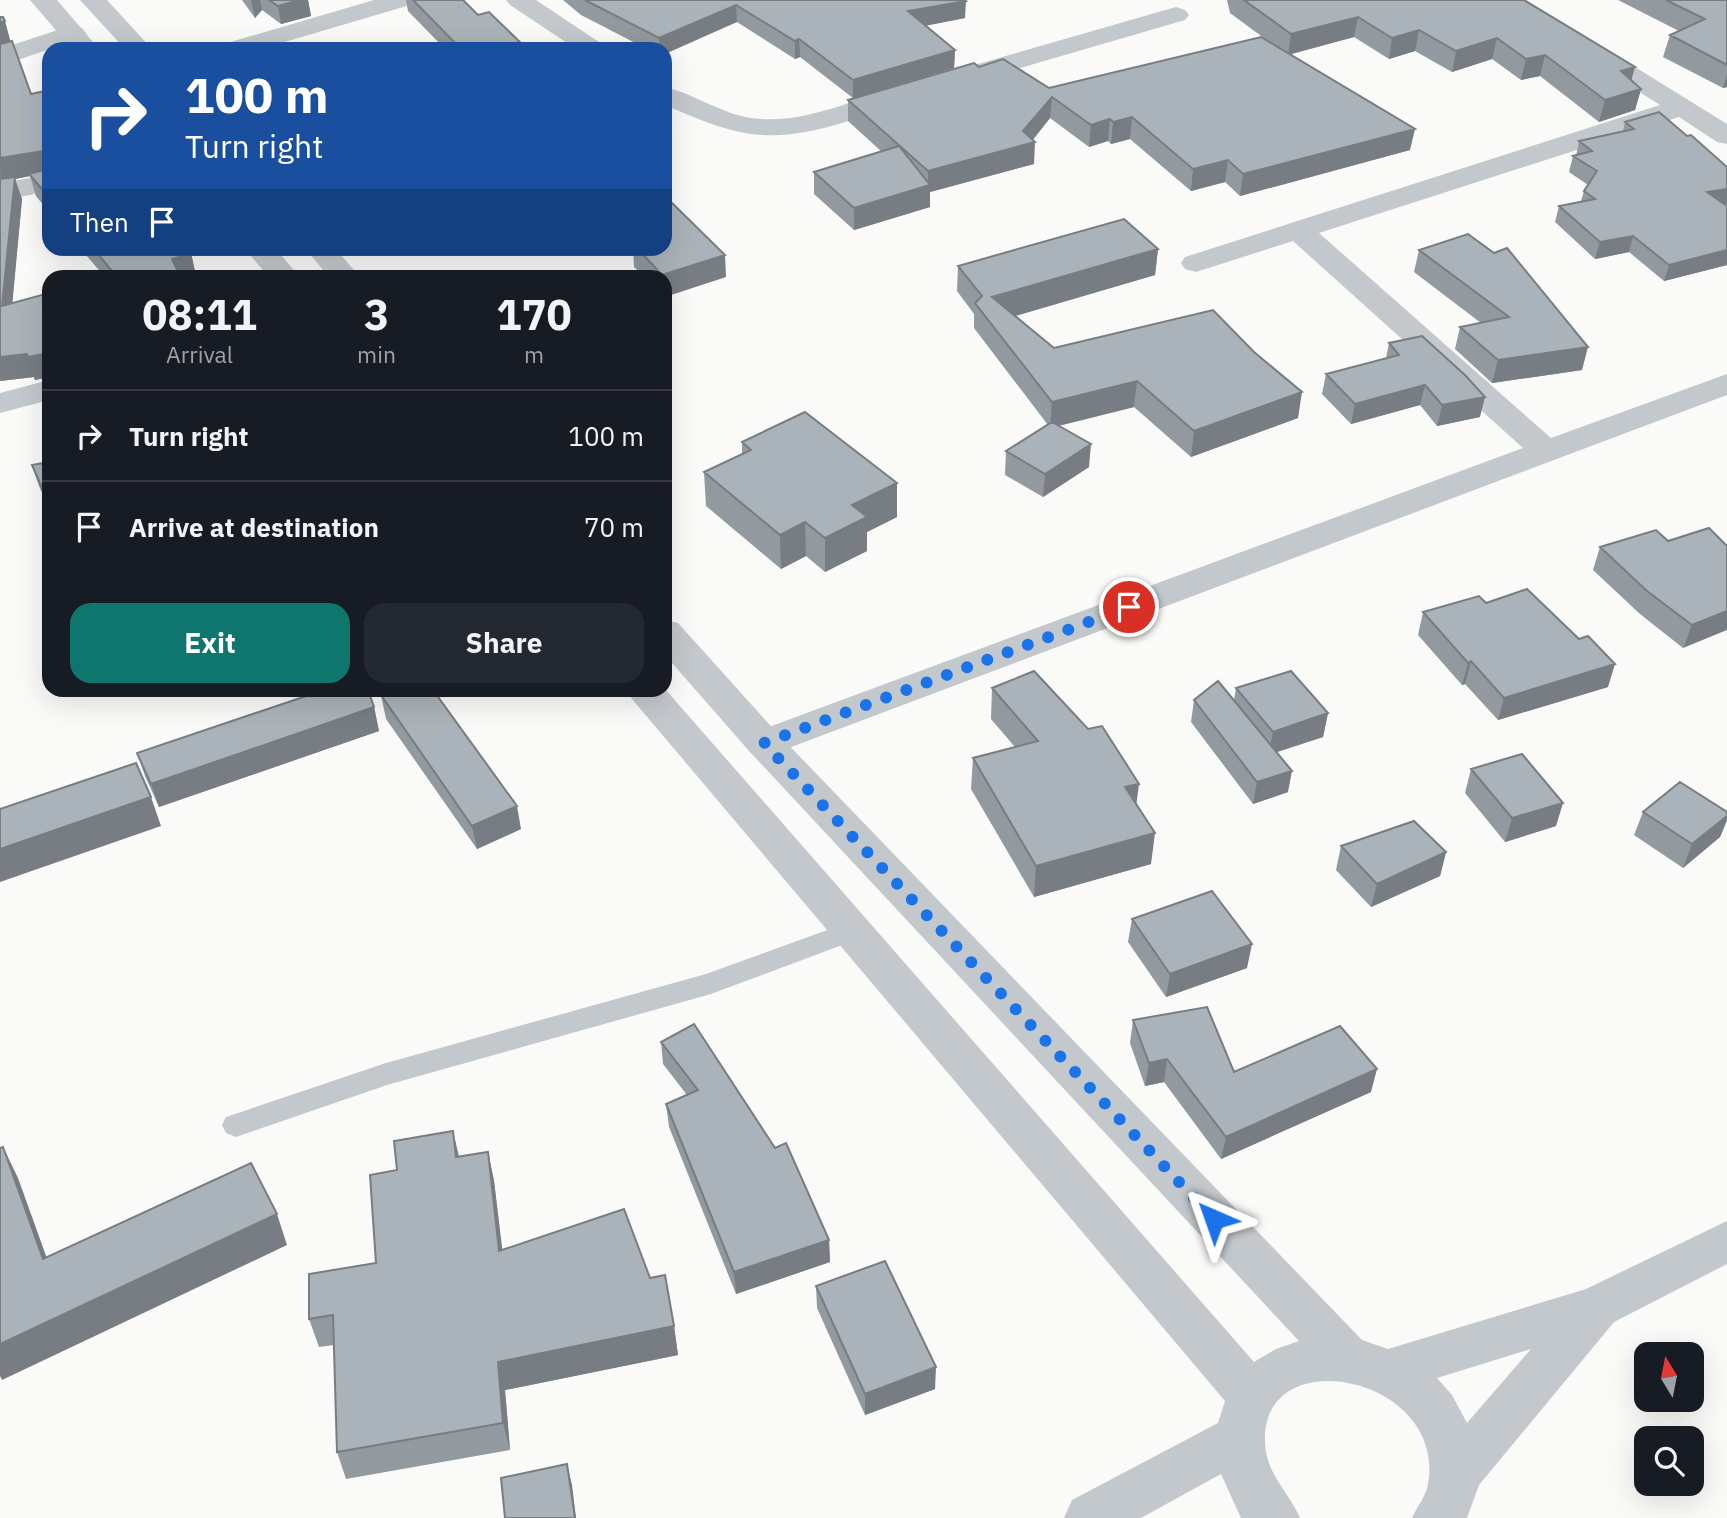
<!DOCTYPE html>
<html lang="en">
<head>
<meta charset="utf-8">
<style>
  :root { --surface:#171b24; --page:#242831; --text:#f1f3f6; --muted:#9ea1a6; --line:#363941; --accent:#0f766e }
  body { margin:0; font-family:"IBM Plex Sans",sans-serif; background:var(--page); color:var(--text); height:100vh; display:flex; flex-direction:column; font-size:26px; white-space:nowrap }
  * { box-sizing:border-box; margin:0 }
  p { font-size:23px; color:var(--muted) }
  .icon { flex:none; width:38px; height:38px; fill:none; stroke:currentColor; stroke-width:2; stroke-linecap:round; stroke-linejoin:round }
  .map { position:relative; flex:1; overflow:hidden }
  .details { position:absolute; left:42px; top:270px; width:630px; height:427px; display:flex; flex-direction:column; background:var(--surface); border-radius:21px; box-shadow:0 7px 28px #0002 }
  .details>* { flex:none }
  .hud { position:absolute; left:42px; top:42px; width:630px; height:214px; border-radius:21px; box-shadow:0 7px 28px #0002; background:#1a4fa0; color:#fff; overflow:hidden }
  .needle { width:46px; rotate:350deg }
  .tools { position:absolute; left:1634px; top:1342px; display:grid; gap:14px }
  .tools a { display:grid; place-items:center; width:70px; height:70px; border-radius:14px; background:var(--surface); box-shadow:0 7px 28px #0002; font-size:35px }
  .pin { position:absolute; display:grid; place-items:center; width:60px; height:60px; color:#fff; margin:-30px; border:4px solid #fff; border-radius:50%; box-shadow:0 2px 7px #0007 }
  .me { position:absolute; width:77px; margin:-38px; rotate:317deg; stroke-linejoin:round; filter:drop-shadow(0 0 5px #0008) }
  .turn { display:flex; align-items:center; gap:24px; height:147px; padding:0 28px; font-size:32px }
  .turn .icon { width:91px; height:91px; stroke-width:2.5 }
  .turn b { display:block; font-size:49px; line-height:60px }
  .then { display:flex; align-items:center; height:66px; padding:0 28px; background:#0003; gap:14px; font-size:26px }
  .eta { display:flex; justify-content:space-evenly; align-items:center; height:119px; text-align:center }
  .eta b { font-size:42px; font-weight:800; line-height:49px }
  .primary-button { display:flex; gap:14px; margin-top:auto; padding:14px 28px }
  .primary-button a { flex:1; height:80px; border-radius:21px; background:var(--accent); color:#fff; font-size:28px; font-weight:800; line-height:80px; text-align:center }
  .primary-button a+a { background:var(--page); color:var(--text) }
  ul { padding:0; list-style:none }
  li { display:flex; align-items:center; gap:21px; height:91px; padding:0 28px; border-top:2px solid var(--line) }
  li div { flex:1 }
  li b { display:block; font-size:26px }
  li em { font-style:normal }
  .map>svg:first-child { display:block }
</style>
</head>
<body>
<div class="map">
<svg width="1727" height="1518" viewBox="0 0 1727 1518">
  <rect width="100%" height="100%" fill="#fafaf8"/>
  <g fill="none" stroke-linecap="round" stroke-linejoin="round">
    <path fill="#c3c8cc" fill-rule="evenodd" d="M852 921 861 924 865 931 861 938 711 994 387 1085 236 1137 226 1133 222 1125 226 1117 386 1063 706 974Z"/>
    <path fill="#c3c8cc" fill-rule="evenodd" d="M374 0H414L410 5 261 49H220L224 44Z
      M506 0H536L602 44 606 49H576L510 5Z
      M1176 7 1185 10 1189 15 1185 20 959 86 950 84 946 78 950 72Z
      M73 25 82 28 86 33 82 38 0 66V49Z
      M1589 41 1598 44 1727 124V144L1717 142 1679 117 1319 233 1551 438 1727 374V395L778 752 764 756 750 752 745 743 750 734 1523 448 1293 241 1196 272 1185 269 1181 263 1185 257 1660 105 1580 54 1576 49 1580 44Z
      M665 87C691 93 714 109 741 116 794 129 847 101 898 88L907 90 911 96 907 102C861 116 811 138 762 135 728 133 696 118 665 105Z
      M49 175V191L0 201V183Z
      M49 380V400L0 413V393Z"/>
    <path fill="#c3c8cc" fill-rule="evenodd" d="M30 0H57L99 49H72Z
      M80 0H107L152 49H125Z
      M244 248H275L299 276H268Z
      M305 248H335L359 276H328Z
      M665 620 678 623 778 734 1362 1340 1388 1349 1586 1289 1727 1221V1264L1614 1322 1479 1485 1467 1518H1412C1417 1507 1426 1496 1428 1484 1448 1373 1249 1336 1266 1452 1271 1479 1290 1494 1300 1518H1241L1221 1474 1141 1518H1064L1072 1500 1218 1423 1225 1401 632 699 627 690 665 689 1254 1362 1276 1349 1299 1341 750 752 665 655ZM1531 1349 1467 1423 1452 1395 1437 1378Z"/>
  </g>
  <path fill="#929a9f" d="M242 0H308L311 16 281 24 262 10 255 18Z
    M406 0H463L478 15 527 49H445L408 11Z
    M563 0H965V18L925 26 955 50 954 68 853 98 800 57 795 59 737 22 665 49H647L581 15Z
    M1227 0H1524L1631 80 1641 89 1635 110 1599 122 1540 76 1521 80 1492 59 1452 72 1415 51 1389 59 1354 37 1290 54 1410 150 1240 196 1225 182 1191 191 1130 139 1111 144 1108 141 1089 147 1050 118 1033 140 1034 164 930 192V207L854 230 814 194V172L882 152 848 121V100L979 67 1049 88 1272 44 1230 13Z
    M1618 0H1727V87L1723 88 1663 57 1670 35 1679 31Z
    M0 17 31 94 49 90V212L36 196 30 176 15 179 22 199 12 303 49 293V377L35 380 34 377 0 381Z
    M1625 122 1687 136 1727 167V204H1724L1727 206V265L1664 281 1629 252 1595 259 1555 222 1559 206 1581 201 1584 191 1588 185 1569 172 1573 156H1576L1579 141 1623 131Z
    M80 248H187L191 253 196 276H104Z
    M633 248H665L726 277 644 276 634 267Z
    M1158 249 1155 275 1015 316 1054 348 1298 418 1191 457 1134 407 1058 426 1089 467 1043 497 1005 475 1006 451 1048 425 974 328V314L957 291 958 266Z
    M1419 250 1582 370 1492 383 1455 349 1460 327 1481 323 1414 272Z
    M1389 343 1480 417 1437 426 1420 405 1351 424 1322 394 1326 374 1386 358Z
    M742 442 897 517 867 532V551L825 572 806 556 781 569 706 506 704 472 742 454Z
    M49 462V509L39 486 32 465Z
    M1668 541 1727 546 1683 648 1640 614 1593 570 1600 547Z
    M1486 603 1608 687 1498 720 1465 684 1462 685 1418 635 1423 612Z
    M992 688 1136 805 1151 864 1034 897 971 789 973 758 1015 747 991 719Z
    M1236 688 1328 713 1323 737 1277 752 1288 792 1253 804 1191 722 1194 700H1234Z
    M381 695 521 829 477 849 386 719Z
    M374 707 379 731 159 807 145 776 137 753Z
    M1471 769 1556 826 1505 842 1465 793Z
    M1643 812H1727V820L1720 837 1683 868 1634 835Z
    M1341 846 1446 852 1440 876 1371 907 1336 870Z
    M1132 919 1247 968 1166 997 1128 942Z
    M1133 1020 1234 1072 1371 1092 1221 1159 1164 1082 1145 1086 1130 1043Z
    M661 1042 775 1148 829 1240 830 1262 736 1294 669 1127 666 1104 687 1095 663 1064Z
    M488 1152 494 1181 502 1250 650 1278 674 1326 678 1355 505 1390 510 1450 346 1479 337 1452 334 1345 319 1347 309 1319 376 1263 397 1170 459 1157Z
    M816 1286 935 1389 865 1415 817 1308Z"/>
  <path fill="#777d82" d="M251 0H260L262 10 255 18Z
    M300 0H308L311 16 281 24 278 6Z
    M966 1 965 18 907 29 908 11Z
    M736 5 737 22 665 54V49H660L659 38Z
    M1358 17 1354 37 1288 55 1291 34Z
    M5 21 11 43 0 47V23Z
    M1419 30 1415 51 1389 59 1392 38Z
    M1497 38 1492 59 1452 72 1456 51Z
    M799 39 800 57 795 59V41Z
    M955 50 954 68 853 98V80Z
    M1545 55 1540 76 1521 80 1526 59Z
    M1635 67 1629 89 1621 71Z
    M1727 74V87L1723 88Z
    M1641 89 1635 110 1599 122 1605 100Z
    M1052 97 1050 118 1029 144 1035 142 1034 164 930 192V207L854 230V208L928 185V171L1023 131Z
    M1132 117 1130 139 1111 144 1113 122Z
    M1110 119 1108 141 1089 147 1091 125Z
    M1415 129 1410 150 1240 196 1243 174Z
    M44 151 49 173 29 174 30 176 15 179 22 199 10 329 2 306 0 158Z
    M1228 160 1225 182 1191 191 1193 169Z
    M1727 189V204L1702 208 1707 192Z
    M1633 236 1629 252 1595 259 1600 242Z
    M1158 249 1155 275 991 323 992 297Z
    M1727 250V265L1664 281 1669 265Z
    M191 253 196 276H176L172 259Z
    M725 255 726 277 665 297V276H662V275Z
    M1588 347 1582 370 1492 383 1498 360Z
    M49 353V377L35 380 34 377 0 381V357Z
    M1137 381 1134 407 1050 428 1052 402Z
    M1425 385 1420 405 1351 424 1355 404Z
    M1302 392 1298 418 1191 457 1194 431Z
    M1485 397 1480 417 1437 426 1442 405Z
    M1091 444 1089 467 1043 497 1045 474Z
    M897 483V517L867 532V551L825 572V538L852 505Z
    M805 522 806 556 781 569 780 535Z
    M1727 611V630L1683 648 1692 625Z
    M1471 661 1465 684 1462 685 1468 663Z
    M1615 664 1608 687 1498 720 1504 698Z
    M374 707 379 731 159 807 151 784Z
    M1328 713 1323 737 1268 755 1273 732Z
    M1292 771 1288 792 1253 804 1257 782Z
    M1139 784 1135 815 1125 787Z
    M151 797 161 826 0 882V849Z
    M1563 803 1556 826 1505 842 1512 818Z
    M517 806 521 829 477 849 472 826Z
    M1727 816V820L1720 837 1683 868 1692 844Z
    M1155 833 1151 864 1034 897 1036 866Z
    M1446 852 1440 876 1371 907 1377 884Z
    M1252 944 1247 968 1166 997 1170 974Z
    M1167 1059 1164 1082 1145 1086 1149 1063Z
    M1377 1069 1371 1092 1221 1159 1226 1137Z
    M453 1131 460 1161 456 1157Z
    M3 1147 18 1178 58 1289 43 1259Z
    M488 1152 494 1181 506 1280 499 1251Z
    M277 1214 287 1245 2 1380 0 1376V1344Z
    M829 1240 830 1262 736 1294 734 1272Z
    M674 1326 678 1355 505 1390 510 1450 503 1423 498 1362Z
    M936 1367 935 1389 865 1415V1394Z
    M567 1464 572 1485 576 1518H575Z"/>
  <path fill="#aab3b9" stroke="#777d82" stroke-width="2" d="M269 0H300L278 6Z
    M413 0H463L478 15 489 12 527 49H461Z
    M585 0H965L966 1 908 11 955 50 853 80 799 39 795 41 736 5 659 38Z
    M1244 0H1524L1635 67 1621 71 1641 89 1605 100 1545 55 1526 59 1497 38 1456 51 1419 30 1392 38 1358 17 1291 34Z
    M1666 0H1727V65L1670 35 1705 19Z
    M0 17H3L5 21 0 23Z
    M1261 37 1415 129 1243 174 1228 160 1193 169 1132 117 1113 122 1110 119 1091 125 1052 97 1023 131 1035 142 928 171 848 100 974 63 979 67 1003 59 1049 88Z
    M12 41 31 94 49 90V197L29 174 44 170V151L0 158V44Z
    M1659 112 1687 136 1691 135 1727 167V189L1707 192 1727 206V250L1669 265 1633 236 1600 242 1559 206 1595 199 1584 191 1597 171 1573 156 1592 151 1579 141 1634 129 1625 122Z
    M899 146 930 185 854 208 814 172Z
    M15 177 2 306 49 293V353L28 357 27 354 0 357V179Z
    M668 199 725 255 662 275 637 248H665V200Z
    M1124 219 1158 249 992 297 1054 348 1213 310 1254 352 1302 392 1194 431 1137 381 1052 402 975 303 982 296 958 266Z
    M1468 234 1494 253 1507 248 1588 347 1498 360 1460 327 1509 317 1419 250Z
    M93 248H187L191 253 172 259 180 276H115H116Z
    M1422 336 1466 376 1485 397 1442 405 1425 385 1355 404 1326 374 1399 355 1389 343Z
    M805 412 897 483 852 505 867 517 825 538 805 522 780 535 704 472 751 450 742 442Z
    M1052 422 1091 444 1045 474 1006 451Z
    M49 462V504L32 465Z
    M1709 528 1727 546V611L1692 625 1647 591 1600 547 1656 530 1668 541Z
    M1527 589 1579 639 1588 636 1615 664 1504 698 1471 661 1468 663 1423 612 1479 596 1486 603Z
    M1034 671 1088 729 1102 726 1139 784 1125 787 1155 833 1036 866 973 758 1038 741 992 688Z
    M1291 671 1328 713 1273 732 1236 688Z
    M1218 681 1292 771 1257 782 1194 700Z
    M324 690H368L374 707 151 784 137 753Z
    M396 690H433L517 806 472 826 381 695Z
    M1522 754 1563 803 1512 818 1471 769Z
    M136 763 151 797 0 849V809Z
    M1680 782 1727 812V816L1692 844 1643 812Z
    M1414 821 1446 852 1377 884 1341 846Z
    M1212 891 1252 944 1170 974 1132 919Z
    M1207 1007 1234 1072 1340 1026 1377 1069 1226 1137 1167 1059 1149 1063 1133 1020Z
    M694 1024 775 1148 786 1143 829 1240 734 1272 666 1104 698 1090 661 1042Z
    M453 1131 456 1157 488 1152 499 1251 624 1209 650 1278 665 1275 674 1326 498 1362 503 1423 337 1452 333 1315 309 1319V1274L376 1263 370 1175 397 1170 394 1141Z
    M3 1147 43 1259 251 1163 277 1214 0 1344V1148Z
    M885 1261 936 1367 865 1394 816 1286Z
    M567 1464 575 1518H505L501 1478Z"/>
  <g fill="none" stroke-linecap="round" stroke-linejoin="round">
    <path stroke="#1a73e8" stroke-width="12" stroke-dasharray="0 21.6" d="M1129 607 764 743 1214 1219"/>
  </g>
</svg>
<div class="tools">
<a><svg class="needle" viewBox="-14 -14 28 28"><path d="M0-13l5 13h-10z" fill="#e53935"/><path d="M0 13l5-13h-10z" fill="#9ea1a6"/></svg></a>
<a><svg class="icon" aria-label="search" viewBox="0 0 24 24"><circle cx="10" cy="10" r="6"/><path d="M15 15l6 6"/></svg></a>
</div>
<div class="pin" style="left:1129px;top:607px;background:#d93025"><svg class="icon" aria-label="arrive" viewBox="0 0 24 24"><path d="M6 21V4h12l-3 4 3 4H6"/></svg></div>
<svg class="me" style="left:1214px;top:1219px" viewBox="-20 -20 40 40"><path d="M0-17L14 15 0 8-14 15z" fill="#1a73e8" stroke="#fff" stroke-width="4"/></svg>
<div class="hud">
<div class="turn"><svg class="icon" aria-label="right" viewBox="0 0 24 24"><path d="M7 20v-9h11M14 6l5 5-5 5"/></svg><div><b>100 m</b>Turn right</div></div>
<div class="then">Then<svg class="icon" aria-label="arrive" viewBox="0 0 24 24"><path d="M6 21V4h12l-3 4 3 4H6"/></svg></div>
</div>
<section class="details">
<div class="eta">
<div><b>08:11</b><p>Arrival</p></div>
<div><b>3</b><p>min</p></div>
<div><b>170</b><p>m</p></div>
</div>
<ul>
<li><svg class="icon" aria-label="right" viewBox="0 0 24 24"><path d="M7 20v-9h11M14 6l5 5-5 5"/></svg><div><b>Turn right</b></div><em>100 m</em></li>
<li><svg class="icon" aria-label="arrive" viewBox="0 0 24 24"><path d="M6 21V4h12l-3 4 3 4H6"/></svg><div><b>Arrive at destination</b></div><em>70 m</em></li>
</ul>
<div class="primary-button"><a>Exit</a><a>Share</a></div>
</section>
</div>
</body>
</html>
